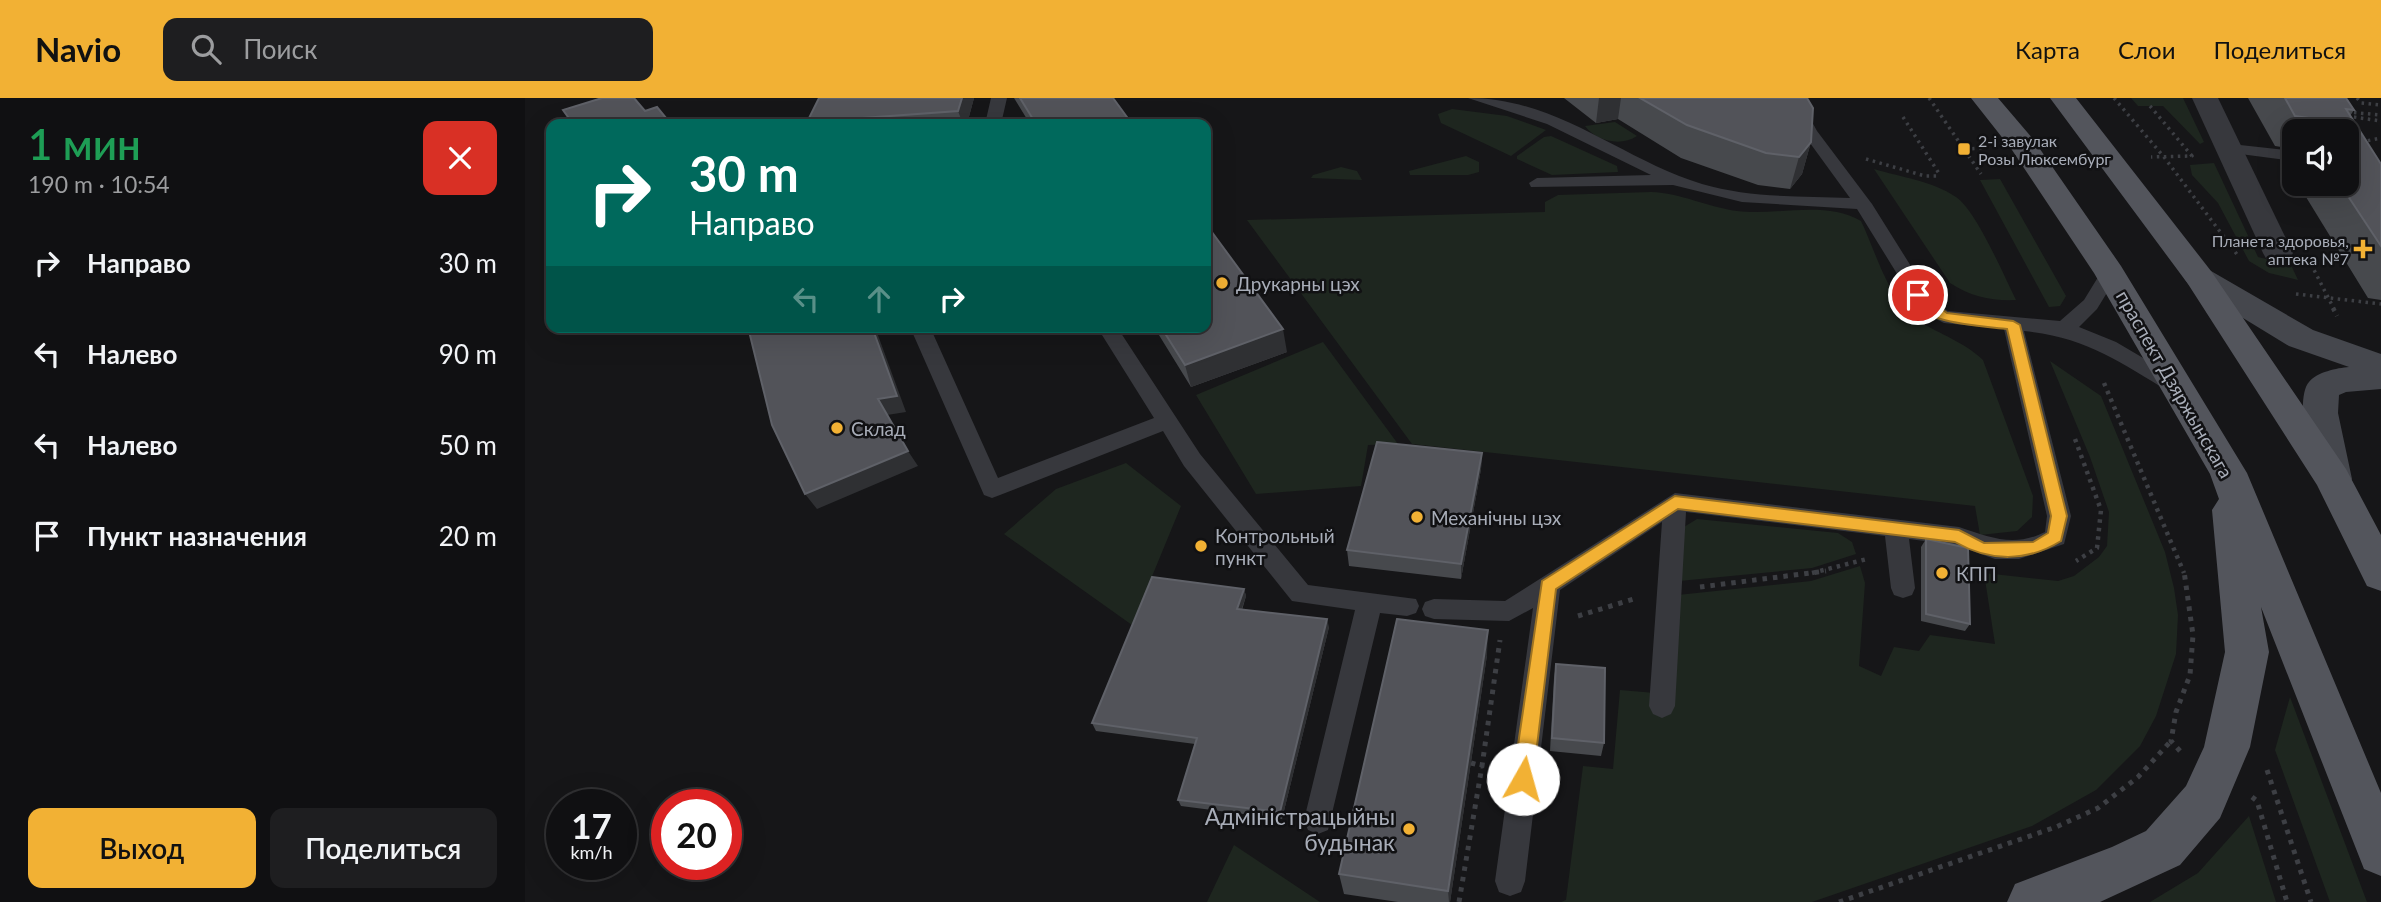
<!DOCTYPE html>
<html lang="ru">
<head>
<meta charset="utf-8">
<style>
  :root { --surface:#101012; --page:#1e1e20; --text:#f1f3f6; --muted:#9c9d9f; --line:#303032; --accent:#f2b134 }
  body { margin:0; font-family:Lato,sans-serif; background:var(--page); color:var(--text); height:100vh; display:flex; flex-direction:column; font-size:26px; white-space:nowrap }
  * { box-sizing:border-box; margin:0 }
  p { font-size:23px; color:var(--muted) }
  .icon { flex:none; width:38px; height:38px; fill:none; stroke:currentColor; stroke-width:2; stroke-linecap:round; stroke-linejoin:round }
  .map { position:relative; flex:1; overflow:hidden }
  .details { display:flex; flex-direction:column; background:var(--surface); width:525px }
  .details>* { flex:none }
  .guide { position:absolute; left:21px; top:21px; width:665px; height:214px; border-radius:14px; box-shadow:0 7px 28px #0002,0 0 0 2px var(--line); background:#00695c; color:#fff; overflow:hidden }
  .buttons { position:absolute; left:1757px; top:21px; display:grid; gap:14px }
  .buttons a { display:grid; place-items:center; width:77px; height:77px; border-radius:14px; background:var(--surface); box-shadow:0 7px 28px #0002,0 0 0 2px var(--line); font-size:35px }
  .speed { position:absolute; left:21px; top:691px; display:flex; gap:14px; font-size:35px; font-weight:700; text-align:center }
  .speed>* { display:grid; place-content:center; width:91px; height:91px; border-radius:50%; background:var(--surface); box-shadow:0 7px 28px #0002,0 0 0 2px var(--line); line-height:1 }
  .speed small { font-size:18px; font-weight:400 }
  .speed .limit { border:10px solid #d22; background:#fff; color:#111 }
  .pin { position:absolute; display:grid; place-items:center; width:60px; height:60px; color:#fff; margin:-30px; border:4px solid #fff; border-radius:50%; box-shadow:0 2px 7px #0007 }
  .me { position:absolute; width:77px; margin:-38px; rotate:7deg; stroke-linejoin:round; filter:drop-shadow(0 0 5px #0008) }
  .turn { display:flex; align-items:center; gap:24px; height:147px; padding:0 28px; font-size:32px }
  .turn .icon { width:91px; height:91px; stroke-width:2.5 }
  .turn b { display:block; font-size:49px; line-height:60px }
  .lanes { display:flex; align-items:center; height:66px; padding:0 28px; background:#0003; justify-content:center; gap:35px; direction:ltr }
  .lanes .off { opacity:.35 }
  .round { display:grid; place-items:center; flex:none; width:74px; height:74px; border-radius:14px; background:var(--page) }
  .summary { display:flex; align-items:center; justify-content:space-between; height:119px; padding:0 28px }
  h1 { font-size:42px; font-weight:600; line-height:52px; color:#1e9e55 }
  .primary-button { display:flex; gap:14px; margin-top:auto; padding:14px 28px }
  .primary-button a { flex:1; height:80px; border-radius:14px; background:var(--accent); color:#111; font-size:28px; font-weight:600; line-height:80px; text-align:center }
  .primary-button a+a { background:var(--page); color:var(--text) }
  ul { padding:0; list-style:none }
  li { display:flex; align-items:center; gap:21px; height:91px; padding:0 28px }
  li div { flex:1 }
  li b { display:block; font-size:26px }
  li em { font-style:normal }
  header { display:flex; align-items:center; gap:42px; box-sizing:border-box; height:98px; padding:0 35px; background:var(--accent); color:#111 }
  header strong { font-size:33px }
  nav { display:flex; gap:38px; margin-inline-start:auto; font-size:24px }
  .search { width:490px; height:63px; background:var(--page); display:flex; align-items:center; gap:18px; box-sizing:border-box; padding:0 24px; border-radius:14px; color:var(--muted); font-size:26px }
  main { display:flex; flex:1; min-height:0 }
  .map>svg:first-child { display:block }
</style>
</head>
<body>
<header>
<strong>Navio</strong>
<div class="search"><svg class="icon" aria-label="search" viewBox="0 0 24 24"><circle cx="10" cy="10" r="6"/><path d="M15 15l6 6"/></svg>Поиск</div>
<nav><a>Карта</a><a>Слои</a><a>Поделиться</a></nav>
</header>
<main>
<section class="details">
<div class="summary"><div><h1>1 мин</h1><p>190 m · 10:54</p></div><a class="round" style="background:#d93025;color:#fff"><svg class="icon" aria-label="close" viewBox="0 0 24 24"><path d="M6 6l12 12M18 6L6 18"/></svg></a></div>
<ul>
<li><svg class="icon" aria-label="right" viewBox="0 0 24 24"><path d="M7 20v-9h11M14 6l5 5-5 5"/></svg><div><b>Направо</b></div><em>30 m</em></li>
<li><svg class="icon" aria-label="left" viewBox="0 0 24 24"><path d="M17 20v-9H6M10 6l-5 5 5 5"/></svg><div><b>Налево</b></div><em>90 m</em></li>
<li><svg class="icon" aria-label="left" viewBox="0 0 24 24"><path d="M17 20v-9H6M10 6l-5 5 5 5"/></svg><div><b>Налево</b></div><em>50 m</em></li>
<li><svg class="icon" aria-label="arrive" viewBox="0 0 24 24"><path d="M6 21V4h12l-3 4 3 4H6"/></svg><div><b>Пункт назначения</b></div><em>20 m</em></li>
</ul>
<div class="primary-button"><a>Выход</a><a>Поделиться</a></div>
</section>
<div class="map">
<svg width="1856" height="804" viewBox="0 0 1856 804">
  <rect width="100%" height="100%" fill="#161618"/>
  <path fill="#1e261f" d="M1606 0H1658L1679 44 1675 46 1638 8H1613Z
    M927 11 982 18 1021 32 986 58 916 25 913 16Z
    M1090 24 1112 38C1096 49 1071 43 1060 28Z
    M1026 38 1092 68 1093 74 1027 77 992 61V58L1019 39Z
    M941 58 954 64V74L943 77H885L884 73Z
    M1689 65 1733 159 1766 167 1773 182 1744 175 1724 163 1693 105 1667 77 1665 67Z
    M816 69 832 73 837 82 786 80 788 77Z
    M1349 71C1375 79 1408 83 1431 99 1451 112 1479 178 1491 202 1467 203 1446 199 1425 185Z
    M1475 81 1541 198 1535 208 1524 209 1455 82Z
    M1126 94C1156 95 1182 109 1212 113 1251 118 1301 102 1336 123 1351 154 1363 202 1393 222 1415 237 1438 243 1458 262L1508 398 1507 419 1492 433 1455 437 1450 408 887 346 722 122 1020 114V104L1033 97Z
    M798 244 873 346 843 347 836 388 731 396 671 297Z
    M1525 263 1576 298 1640 454 1649 490 1653 517 1651 556 1631 618 1615 648 1571 692 1507 728 1287 804H1036L1041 802 1058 668 1088 671 1095 592 1130 595 1143 498 1286 483 1335 468 1340 485 1334 568 1356 578 1369 549 1394 553 1405 537 1470 546 1459 475 1533 483 1549 478 1574 459 1582 448 1584 414 1565 359Z
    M601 365 656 408 607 527 479 436 531 391Z
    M1172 421 1313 435 1327 444 1331 456 1287 470 1144 484 1159 429Z
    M1765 599 1842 804H1805L1750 652Z
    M1724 718 1751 804H1625L1673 775Z
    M709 747 795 804H682Z"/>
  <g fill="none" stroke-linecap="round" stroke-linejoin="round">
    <path stroke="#3d3f44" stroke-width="3.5" stroke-dasharray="2.5 4.5" stroke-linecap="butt" d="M1404 0 1456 76
      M1589 0 1639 59 1714 159
      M1832 0 1836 5 1856 7
      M1625 8 1667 58 1626 59
      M1822 14 1856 17
      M1822 18 1856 23
      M1378 19 1415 77
      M1836 44 1856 40
      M1440 51 1459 50
      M1341 61 1400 78H1415
      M1786 166 1809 211
      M1771 196 1856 206"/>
    <path stroke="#3d3f44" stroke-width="4.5" stroke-dasharray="3.5 5" stroke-linecap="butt" d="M1808 210 1812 218
      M1579 285 1659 475
      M1550 341 1576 412 1572 450 1551 463
      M1287 475 1342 461"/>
    <path stroke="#3d3f44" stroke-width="5" stroke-dasharray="4.5 6" stroke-linecap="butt" d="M1175 489 1301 473
      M1053 518 1112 500
      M1655 653 1646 643 1651 614 1665 577 1668 537 1659 473
      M946 665 957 668 975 542
      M1742 672 1786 804
      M1727 699 1732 703 1762 804
      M934 804 957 668
      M1314 804 1531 729 1573 710 1613 679 1646 643"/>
    <path fill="#37383d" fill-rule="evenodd" d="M466 0H482L476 26H460Z
      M943 0C1033 0 1095 61 1177 86 1224 100 1276 98 1325 100L1277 34 1258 0H1274L1292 33 1347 106 1409 205 1423 213 1535 223 1559 202 1578 171H1592L1594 175 1572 211 1554 229 1591 244 1659 284 1662 289 1652 296 1645 294C1593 263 1561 239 1499 233L1546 418 1539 446 1494 461H1470L1430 447 1384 441 1390 490 1387 497 1378 500 1369 497 1366 490 1360 438 1161 414 1150 608 1146 616 1137 620 1128 616 1124 608 1137 424 1035 492 1000 783 996 794 985 798 974 794 970 783 1008 510 984 523 909 521 900 518 897 511 900 504 909 501 980 503 1150 395 1434 429C1465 439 1488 450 1520 434L1522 418 1479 231 1419 225 1395 213 1332 111 1217 104 1148 87 1006 89 1004 85 1012 80 1126 77 1022 26Z
      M1706 46 1769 53V63L1700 54 1698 51Z
      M385 229H405L473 380 629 320 572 229H592L675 356 783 487 891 501 894 508 891 515 882 518 855 515 803 732 793 736 783 732 779 722 830 512 767 503 659 368 638 333 475 397 467 400 459 397Z"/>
    <path fill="#37383d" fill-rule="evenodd" d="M1667 0H1693L1768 155 1764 162 1753 164 1742 162 1738 155Z"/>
    <path fill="#45474d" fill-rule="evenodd" d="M1675 170 1686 173 1788 232 1856 256V291L1821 294 1814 297 1813 315 1827 381 1821 391 1808 395 1795 391C1785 373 1769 301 1784 284 1792 274 1812 270 1824 269L1764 248 1664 187 1659 180 1664 173Z"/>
    <path fill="#53555c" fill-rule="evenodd" d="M1446 0H1473L1508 41 1596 168 1722 375 1856 695V778L1839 771 1736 509 1744 554 1725 649 1695 720 1655 767 1575 804H1482L1490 786 1587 749 1621 733 1661 688 1679 649 1700 554 1687 412 1694 401 1685 376 1569 175 1487 52Z
      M1525 0H1551L1686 173 1821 371 1856 437V493L1842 488 1792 387 1663 186Z"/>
  </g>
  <path fill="#47494d" d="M294 0H449L442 26H283L282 24Z
    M489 0H588L607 26H505Z
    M1039 0H1282L1286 44 1277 76 1265 91 1233 87 1156 60 1093 21 1071 25Z
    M1723 0H1821L1829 12 1825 18 1856 66V202L1843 200 1773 86H1822V33H1769V80L1759 64 1769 51 1750 48Z
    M629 229H681L762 254 666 289Z
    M957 355 956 371 936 481 824 468 822 452Z
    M1401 441 1445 526 1440 533 1396 523V449Z
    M719 491 721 498 717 512 804 529 757 721 656 708 653 702 670 646 571 633 567 625Z
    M962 557 925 804H873L819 796 814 776Z
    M1031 566 1079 645 1076 658 1025 653 1029 580Z"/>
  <path fill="#2f3033" d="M437 0H449L442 26H438L433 13Z
    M1074 0H1096L1093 21 1071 25Z
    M1286 44 1277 76 1265 91 1274 59Z
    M347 229H350L381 314 362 317 353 301Z
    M758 231 762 254 666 289 660 267Z
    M383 353 393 368 292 411 280 396Z
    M957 355 956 371 936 481V466Z
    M719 491 721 498 714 519 712 511Z
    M802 521 804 529 757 721 755 714Z
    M963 532 962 557 925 804H924L923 793Z"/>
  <path fill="#525359" stroke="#5f6168" stroke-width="2" d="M77 0H109L120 13 132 9 146 26H48L38 12Z
    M294 0H437L433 13 282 24Z
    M495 0H588L607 26H511Z
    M1115 0H1282L1288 10 1286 44 1274 59 1241 55 1162 27Z
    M1760 0H1821L1829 12 1821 11 1856 66V148L1815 86H1822V33H1792V21L1770 18Z
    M681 126 758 231 660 267 636 229H681Z
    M223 229H347L372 298 353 301 383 353 280 396 247 327Z
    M852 344 957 355 936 466 822 452Z
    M1401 441 1443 450 1445 526 1401 516Z
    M627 479 719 491 712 511 802 521 755 714 653 702 672 640 567 625Z
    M872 521 963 532 923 793 814 776Z
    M1031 566 1080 570 1079 645 1027 640Z"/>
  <path fill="#f2b134" stroke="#9d7322" stroke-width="2" d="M1393 192 1422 215 1488 223 1495 227 1542 418 1536 443C1502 464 1465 464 1430 444L1153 411 1031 491 1008 681 1005 688 998 690 991 688 988 681 1017 483 1150 398 1434 432 1459 445 1508 444 1523 435 1526 418 1482 231C1461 228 1382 226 1388 194Z"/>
  <g fill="#f2b134" stroke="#111113" stroke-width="2.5">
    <rect x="1432" y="44" width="14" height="14" rx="3.5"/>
    <path d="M1834.5 140.5h7v7h7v7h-7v7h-7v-7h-7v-7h7z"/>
    <circle cx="697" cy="185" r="7"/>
    <circle cx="312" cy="330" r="7"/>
    <circle cx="892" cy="419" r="7"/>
    <circle cx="676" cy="448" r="7"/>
    <circle cx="1417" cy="475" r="7"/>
    <circle cx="884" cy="731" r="7"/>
  </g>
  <g text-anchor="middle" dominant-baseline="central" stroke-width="5" stroke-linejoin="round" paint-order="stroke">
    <g font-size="16" fill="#a8adb8" stroke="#111113" text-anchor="start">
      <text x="1453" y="42">2-і завулак<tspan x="1453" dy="18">Розы Люксембург</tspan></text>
      <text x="1824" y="142" text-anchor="end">Планета здоровья,<tspan x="1824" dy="18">аптека №7</tspan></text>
    </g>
    <g font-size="19" fill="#a8adb8" stroke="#111113" text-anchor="start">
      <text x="711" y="185">Друкарны цэх</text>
      <text x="326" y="330">Склад</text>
      <text x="906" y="419">Механічны цэх</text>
      <text x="690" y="437">Контрольный<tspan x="690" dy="22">пункт</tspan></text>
      <text x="1431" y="475">КПП</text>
    </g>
    <g font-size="19" fill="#a8adb8" stroke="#111113">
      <text transform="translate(1650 286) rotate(60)">праспект Дзяржынскага</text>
    </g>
    <g font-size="23" fill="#a8adb8" stroke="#111113" text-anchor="end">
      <text x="870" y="718">Адміністрацыйны<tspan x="870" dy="26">будынак</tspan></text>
    </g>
  </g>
</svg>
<div class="buttons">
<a><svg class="icon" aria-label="sound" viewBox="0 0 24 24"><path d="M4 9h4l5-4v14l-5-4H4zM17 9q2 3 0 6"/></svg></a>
</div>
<div class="speed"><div>17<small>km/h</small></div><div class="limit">20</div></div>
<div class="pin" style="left:1393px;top:197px;background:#d93025"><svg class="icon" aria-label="arrive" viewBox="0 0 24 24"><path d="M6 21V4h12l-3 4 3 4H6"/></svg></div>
<svg class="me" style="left:998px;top:681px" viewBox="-20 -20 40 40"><circle r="19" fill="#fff"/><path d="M0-13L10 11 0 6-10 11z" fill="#f2b134"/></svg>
<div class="guide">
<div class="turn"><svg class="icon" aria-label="right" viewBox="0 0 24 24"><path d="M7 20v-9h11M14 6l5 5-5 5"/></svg><div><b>30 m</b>Направо</div></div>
<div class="lanes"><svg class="icon off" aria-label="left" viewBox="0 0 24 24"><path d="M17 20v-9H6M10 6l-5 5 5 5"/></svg><svg class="icon off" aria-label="ahead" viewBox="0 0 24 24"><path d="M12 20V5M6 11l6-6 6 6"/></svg><svg class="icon" aria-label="right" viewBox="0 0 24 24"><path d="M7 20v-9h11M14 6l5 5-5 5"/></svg></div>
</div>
</div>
</main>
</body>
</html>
